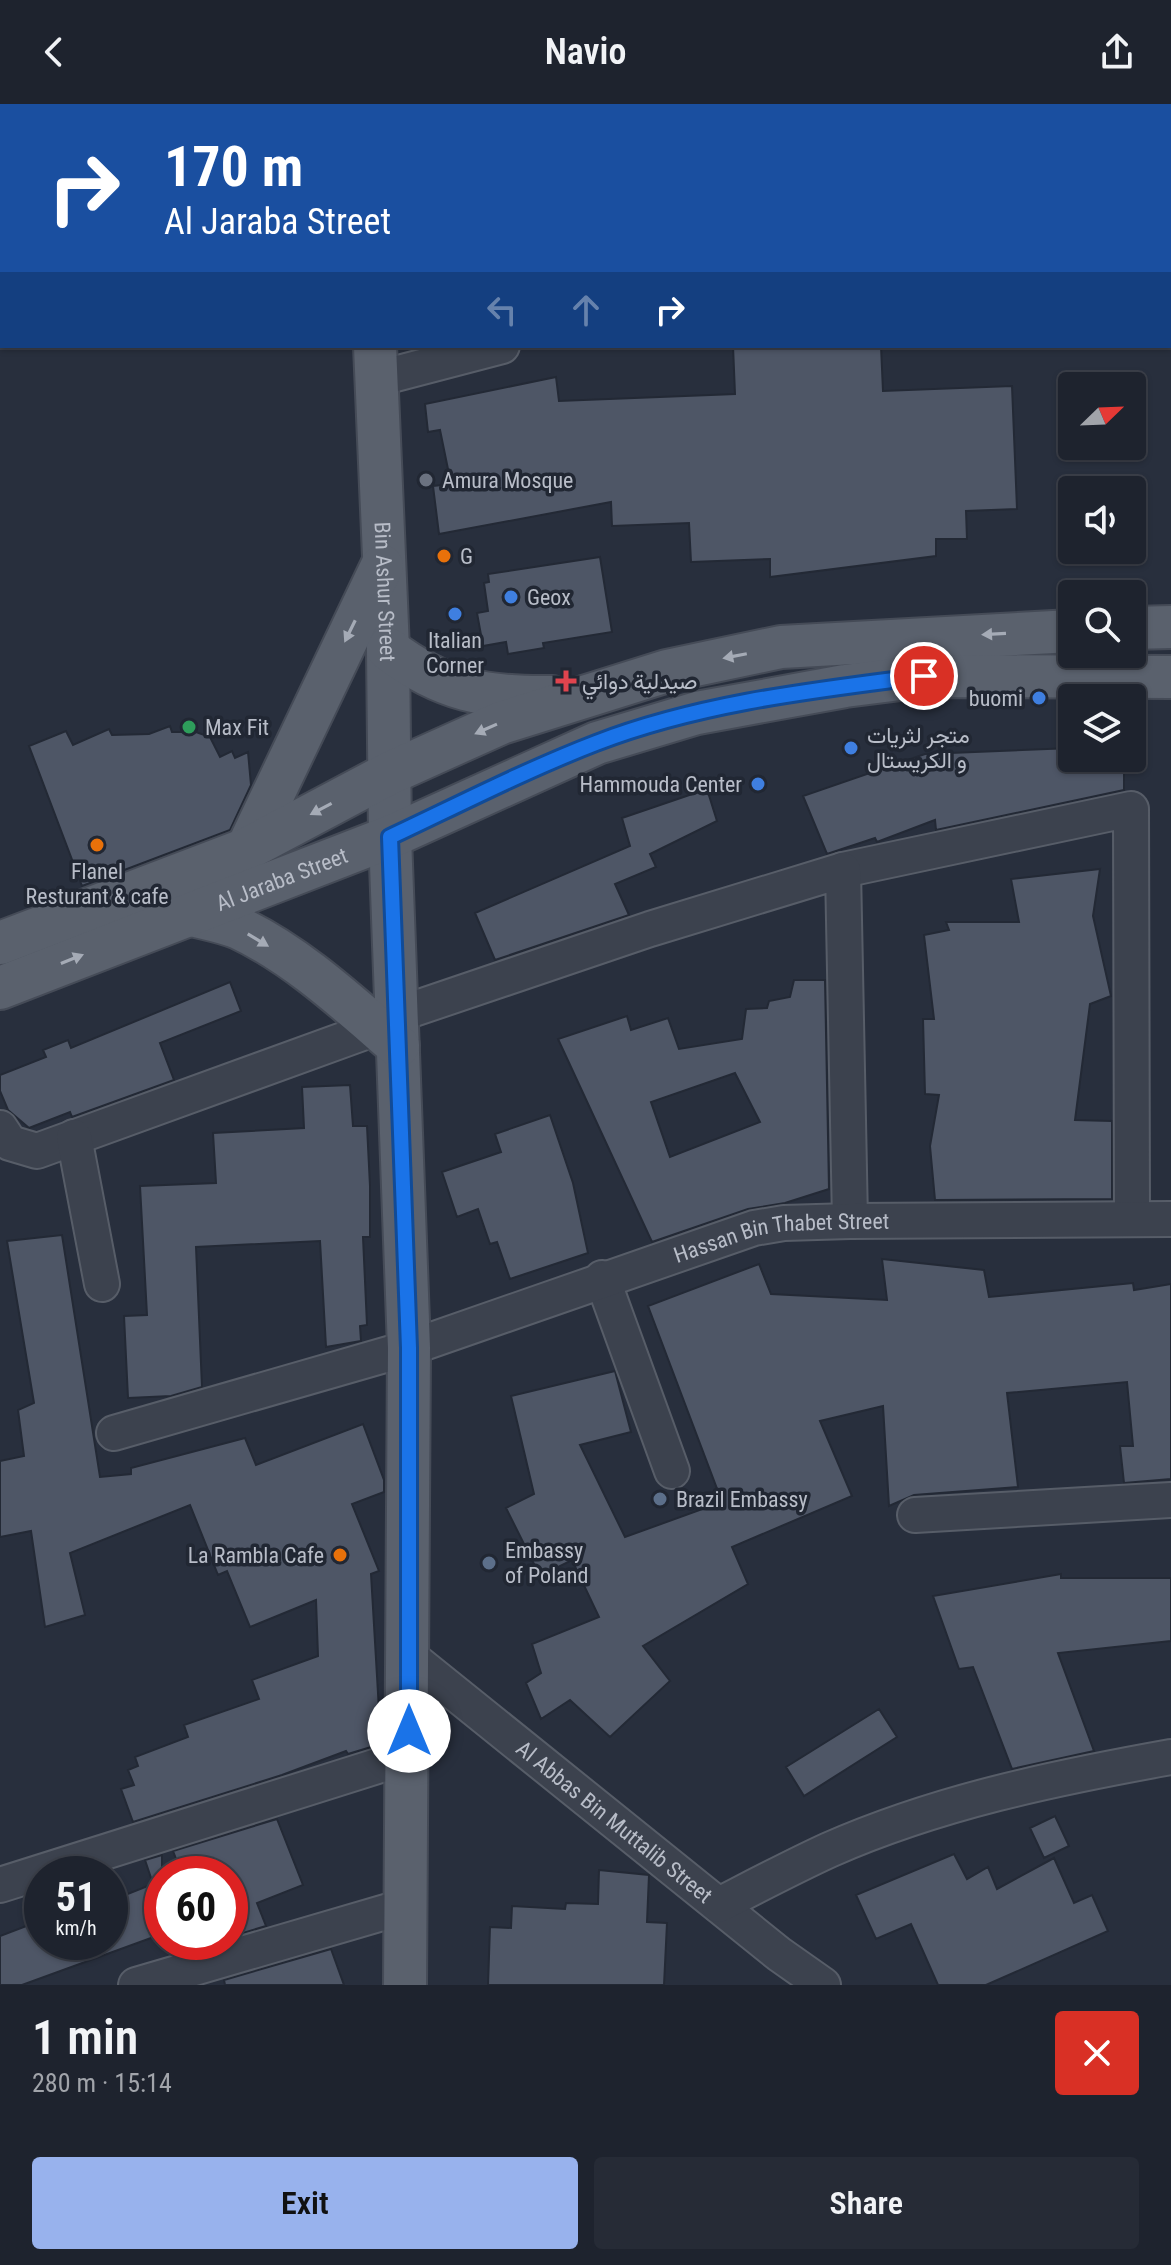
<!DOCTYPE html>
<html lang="en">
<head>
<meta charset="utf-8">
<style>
  :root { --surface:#1e232e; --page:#262b36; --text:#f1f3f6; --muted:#a1a4aa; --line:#3c404a; --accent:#98b2ed }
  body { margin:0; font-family:"Roboto Condensed",Vazirmatn,sans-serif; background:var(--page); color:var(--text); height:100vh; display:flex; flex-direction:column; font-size:30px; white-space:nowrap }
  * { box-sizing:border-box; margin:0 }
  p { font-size:26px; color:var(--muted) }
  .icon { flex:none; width:44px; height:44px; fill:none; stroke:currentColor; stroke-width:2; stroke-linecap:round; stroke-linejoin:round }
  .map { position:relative; height:1881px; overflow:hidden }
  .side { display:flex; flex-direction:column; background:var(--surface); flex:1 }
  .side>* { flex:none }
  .banner { position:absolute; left:0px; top:0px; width:1172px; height:244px; box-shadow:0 2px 6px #0004,0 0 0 2px var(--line); background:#1a4fa0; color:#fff; overflow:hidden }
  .needle { width:52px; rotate:67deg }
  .fabs { position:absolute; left:1058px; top:268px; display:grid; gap:16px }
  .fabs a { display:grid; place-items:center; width:88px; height:88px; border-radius:8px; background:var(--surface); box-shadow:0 2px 6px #0004,0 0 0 2px var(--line); font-size:40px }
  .speed { position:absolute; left:24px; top:1752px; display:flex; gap:16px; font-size:40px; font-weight:700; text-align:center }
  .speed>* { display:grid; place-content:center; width:104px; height:104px; border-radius:50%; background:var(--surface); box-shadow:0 2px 6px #0004,0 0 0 2px var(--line); line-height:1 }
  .speed small { font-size:20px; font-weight:400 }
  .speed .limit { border:12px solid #d22; background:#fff; color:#111 }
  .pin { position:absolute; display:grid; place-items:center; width:68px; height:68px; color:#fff; margin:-34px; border:4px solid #fff; border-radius:50%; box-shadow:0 2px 8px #0007 }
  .me { position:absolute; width:88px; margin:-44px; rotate:0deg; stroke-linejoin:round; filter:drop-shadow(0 0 6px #0008) }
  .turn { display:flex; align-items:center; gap:28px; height:168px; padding:0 32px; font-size:36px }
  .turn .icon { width:104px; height:104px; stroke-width:2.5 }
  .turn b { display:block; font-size:56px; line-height:68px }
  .lanes { display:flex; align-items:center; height:76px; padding:0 32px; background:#0003; justify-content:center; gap:40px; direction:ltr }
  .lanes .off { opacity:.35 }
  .round { display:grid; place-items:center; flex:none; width:84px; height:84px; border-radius:8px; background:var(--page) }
  .summary { display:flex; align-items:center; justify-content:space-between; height:136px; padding:0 32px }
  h1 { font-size:48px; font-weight:600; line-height:60px }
  .button { display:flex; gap:16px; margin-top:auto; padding:16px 32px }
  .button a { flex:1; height:92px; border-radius:8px; background:var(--accent); color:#111; font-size:32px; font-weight:600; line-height:92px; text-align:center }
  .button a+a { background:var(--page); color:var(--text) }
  header { display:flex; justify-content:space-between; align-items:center; height:104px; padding:0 32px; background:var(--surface); font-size:36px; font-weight:600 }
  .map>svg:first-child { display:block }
</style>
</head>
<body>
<header><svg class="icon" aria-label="back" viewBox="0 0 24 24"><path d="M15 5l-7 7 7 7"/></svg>Navio<svg class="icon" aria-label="share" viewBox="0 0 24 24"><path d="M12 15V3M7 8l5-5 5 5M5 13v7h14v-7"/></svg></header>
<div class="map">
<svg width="1171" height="1881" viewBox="0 0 1171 1881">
  <rect width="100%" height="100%" fill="#282f3d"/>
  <path fill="#4e5666" stroke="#232935" stroke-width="2" fill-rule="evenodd" d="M733 242H881L883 287 1012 282 1017 405 966 407 967 435H936V452L770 473V455L691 458 689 419 612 422 611 398 439 430 433 382 451 380 440 326 428 328 425 300 556 273 559 297 735 290Z
    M600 453 612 528 543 539 544 544 508 550 506 538 483 542 477 509 488 507 484 479 489 478 488 470Z
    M170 622 172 628H196L210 633 220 653 232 647 235 654 248 648 251 681 230 726 82 782 29 642 66 627 73 641 109 625 112 631 149 630Z
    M1072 644V654H1124V686L936 726 935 716 877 738 875 734 827 750 803 692 925 650Z
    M707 685 717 717 650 750 656 763 615 780 629 811 495 856 475 809 630 742 622 714Z
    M1100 765 1093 812 1111 892 1090 900 1075 1016 1112 1017V1095L935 1096 930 1042 939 991 925 990 923 915H934L924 831 949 826 946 818H1019L1011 775Z
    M794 876H825L829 1085 785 1099 748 1105 652 1138 558 935 627 912 631 926 668 914 679 945 742 935 746 905 767 904 769 897 790 893ZM735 969 760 1018 670 1053 651 998Z
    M230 878 241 907 160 939 174 976 72 1013 70 1008 29 1024 8 1006 0 987V971L46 953 43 946 68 936 71 944Z
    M350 981 353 1022H367L370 1082V1133H363L367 1221 360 1222 361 1237 326 1243 320 1137 196 1143 202 1283 171 1292 128 1294 124 1212 147 1211 140 1082 216 1079 213 1029 304 1024 302 983Z
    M550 1011 573 1079 588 1149 510 1175 497 1138 490 1140 478 1105 457 1113 442 1068 501 1048 495 1030Z
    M62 1131 100 1373 131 1370V1364L245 1334 256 1361 363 1320 384 1376V1388L352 1400 379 1467 371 1470 381 1640 348 1650 346 1647 282 1671 133 1718 121 1685 134 1681 128 1666 138 1662 135 1653 188 1633 184 1621 259 1595 252 1576 318 1552 316 1496 250 1523 227 1467 218 1471 190 1401 70 1449 85 1511 45 1523 31 1427 0 1433V1357L24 1352 18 1306 34 1299 7 1137Z
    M882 1155 984 1166 989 1193 1133 1179 1134 1186 1171 1180V1375L1124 1379 1120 1342H1133L1127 1278 1007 1289 1018 1383 914 1391 889 1402 883 1302 820 1317 852 1392 732 1443 748 1480 643 1542 670 1577 610 1633 570 1596 541 1615 526 1579 541 1569 532 1540 599 1513 572 1456 540 1472 506 1404 534 1390 511 1292 615 1267 631 1328 580 1341 625 1433 722 1398 648 1202 759 1160 771 1190 887 1196Z
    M1061 1470V1474H1171V1537L1058 1549 1094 1647 1012 1665 973 1563 959 1565 933 1492Z
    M879 1605 897 1633 804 1692 786 1663Z
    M1055 1712 1069 1742 1044 1754 1030 1724Z
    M277 1715 303 1781 257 1799 266 1822 230 1833V1770H182L173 1747Z
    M954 1750 967 1775 988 1763 997 1785 1054 1754 1074 1799 1092 1791 1108 1827 986 1881H938L911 1820 876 1835 856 1791Z
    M162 1751V1830L22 1881H0V1832L42 1816V1838H110V1797L153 1780 145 1756Z
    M599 1766 649 1771 647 1818 667 1819 664 1881H488L490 1823 511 1824 512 1802 565 1805 566 1799 598 1800Z
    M331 1845 344 1881H225L224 1876Z"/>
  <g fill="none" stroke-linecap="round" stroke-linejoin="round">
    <g stroke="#575d68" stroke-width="38">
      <g id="minor">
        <path d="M1016 2 1020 0"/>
        <path d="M376 275 502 242"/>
        <path d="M843 766 1131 705 1132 1114"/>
        <path d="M396 911 650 825 843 766 850 1117"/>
        <path d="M0 1024 10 1039 37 1047 376 924"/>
        <path d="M74 1033 102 1180"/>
        <path d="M602 1174 672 1367"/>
        <path id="s1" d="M114 1329 409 1244 754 1124 784 1119 850 1117 1171 1115"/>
        <path d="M915 1411 1171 1396"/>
        <path id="s2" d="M409 1552 779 1850 823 1881"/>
        <path d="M0 1781 409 1652"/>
        <path d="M719 1801C756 1782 792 1763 829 1746 938 1698 1054 1674 1171 1653"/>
        <path d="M136 1881 406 1802"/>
      </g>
    </g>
    <g stroke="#454b57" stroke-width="46">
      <g id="major">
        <path d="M369 0V2"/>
        <path id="s3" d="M375 242 388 545 390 733 409 1244 405 1881"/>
        <path d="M1132 524 1171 523"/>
        <path d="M388 545C443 587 485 594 552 593"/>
        <path d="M247 745 382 462"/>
        <path d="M185 809C202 814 222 817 239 824 298 852 349 900 398 942"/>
        <path d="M0 839 247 745 390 669 501 619 667 567 781 543 1072 527"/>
        <path id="s4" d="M0 884 390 733 597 639 697 609 845 582 924 572 1171 573"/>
      </g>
    </g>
    <use href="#minor" stroke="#3c424e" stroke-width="34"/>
    <use href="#major" stroke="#5a616d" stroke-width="42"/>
  </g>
  <defs><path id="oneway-solid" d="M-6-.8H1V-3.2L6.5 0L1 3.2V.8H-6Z" transform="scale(2)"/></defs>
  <g fill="#a5abb6">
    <use href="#oneway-solid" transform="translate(350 527) rotate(116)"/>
    <use href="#oneway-solid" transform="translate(994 530) rotate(177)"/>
    <use href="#oneway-solid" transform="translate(735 552) rotate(169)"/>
    <use href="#oneway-solid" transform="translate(486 625) rotate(156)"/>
    <use href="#oneway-solid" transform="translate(321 705) rotate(152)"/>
    <use href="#oneway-solid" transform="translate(258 836) rotate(31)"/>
    <use href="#oneway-solid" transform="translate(72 855) rotate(-22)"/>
  </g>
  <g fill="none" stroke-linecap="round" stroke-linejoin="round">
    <g stroke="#114b97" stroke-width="20">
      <path id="route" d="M409 1627V1244L390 733C458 701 526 666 596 639 699 599 815 586 924 572"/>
    </g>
    <use href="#route" stroke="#1a73e8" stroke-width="14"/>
  </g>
  <circle fill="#6b7280" stroke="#212733" stroke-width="3" cx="426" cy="376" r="8"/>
  <g fill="#e8710a" stroke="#212733" stroke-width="3">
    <circle cx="444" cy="452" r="8"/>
    <circle cx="97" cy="741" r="8"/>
    <circle cx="340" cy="1451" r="8"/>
  </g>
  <g fill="#3f7fe0" stroke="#212733" stroke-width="3">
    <circle cx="511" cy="493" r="8"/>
    <circle cx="455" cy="510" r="8"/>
    <circle cx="1039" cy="594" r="8"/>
    <circle cx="851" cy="644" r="8"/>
    <circle cx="758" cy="680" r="8"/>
  </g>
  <path fill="#e0444e" stroke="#212733" stroke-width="3" d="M562 565h8v8h8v8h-8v8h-8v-8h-8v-8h8z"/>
  <circle fill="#2e9e5b" stroke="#212733" stroke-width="3" cx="189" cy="623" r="8"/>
  <g fill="#5c6f8a" stroke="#212733" stroke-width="3">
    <circle cx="660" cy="1395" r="8"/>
    <circle cx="489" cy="1459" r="8"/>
  </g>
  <g text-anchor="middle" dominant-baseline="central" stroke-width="7" stroke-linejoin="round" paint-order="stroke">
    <g font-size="22" fill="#b8bdc8" stroke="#212733" text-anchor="start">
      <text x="442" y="376">Amura Mosque</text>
      <text x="460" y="452">G</text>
      <text x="527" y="493">Geox</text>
      <text x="455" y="536" text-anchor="middle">Italian<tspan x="455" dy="25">Corner</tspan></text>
      <text x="582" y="577">صيدلية دوائي</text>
      <text x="1023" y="594" text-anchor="end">buomi</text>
      <text x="205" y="623">Max Fit</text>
      <text x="867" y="631">متجر لثريات<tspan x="867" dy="25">و الكريستال</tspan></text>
      <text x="742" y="680" text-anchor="end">Hammouda Center</text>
      <text x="97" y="767" text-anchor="middle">Flanel<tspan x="97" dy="25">Resturant &amp; cafe</tspan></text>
      <text x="676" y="1395">Brazil Embassy</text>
      <text x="505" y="1446">Embassy<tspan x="505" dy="25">of Poland</tspan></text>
      <text x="324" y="1451" text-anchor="end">La Rambla Cafe</text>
    </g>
    <g font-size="22" fill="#b8bdc8" stroke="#212733">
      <text stroke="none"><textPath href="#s3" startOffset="246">Bin Ashur Street</textPath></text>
      <text stroke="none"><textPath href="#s4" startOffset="302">Al Jaraba Street</textPath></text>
      <text stroke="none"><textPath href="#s1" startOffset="698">Hassan Bin Thabet Street</textPath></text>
      <text stroke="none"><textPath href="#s2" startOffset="264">Al Abbas Bin Muttalib Street</textPath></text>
    </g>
  </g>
</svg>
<div class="fabs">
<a><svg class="needle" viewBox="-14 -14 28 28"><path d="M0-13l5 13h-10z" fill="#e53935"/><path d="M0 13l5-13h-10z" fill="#a1a4aa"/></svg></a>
<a><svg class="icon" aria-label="sound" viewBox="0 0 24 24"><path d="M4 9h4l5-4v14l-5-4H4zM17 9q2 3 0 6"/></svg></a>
<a><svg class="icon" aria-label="search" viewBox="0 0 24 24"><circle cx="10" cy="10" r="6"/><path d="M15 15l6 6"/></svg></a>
<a><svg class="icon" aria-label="layers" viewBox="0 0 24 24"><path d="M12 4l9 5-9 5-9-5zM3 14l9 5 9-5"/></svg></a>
</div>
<div class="speed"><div>51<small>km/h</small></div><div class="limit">60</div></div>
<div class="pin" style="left:924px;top:572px;background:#d93025"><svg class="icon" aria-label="arrive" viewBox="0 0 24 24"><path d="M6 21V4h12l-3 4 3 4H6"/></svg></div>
<svg class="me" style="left:409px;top:1627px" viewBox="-20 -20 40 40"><circle r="19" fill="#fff"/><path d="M0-13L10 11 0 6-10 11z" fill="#1a73e8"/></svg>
<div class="banner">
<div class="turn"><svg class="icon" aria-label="right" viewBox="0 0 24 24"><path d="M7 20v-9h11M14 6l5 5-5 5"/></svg><div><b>170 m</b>Al Jaraba Street</div></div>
<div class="lanes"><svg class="icon off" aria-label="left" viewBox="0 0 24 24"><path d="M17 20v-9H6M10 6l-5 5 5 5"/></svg><svg class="icon off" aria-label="ahead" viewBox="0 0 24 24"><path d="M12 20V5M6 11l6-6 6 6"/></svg><svg class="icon" aria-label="right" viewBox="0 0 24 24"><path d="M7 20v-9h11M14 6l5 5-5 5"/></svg></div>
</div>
</div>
<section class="side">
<div class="summary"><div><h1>1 min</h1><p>280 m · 15:14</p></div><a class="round" style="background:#d93025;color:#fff"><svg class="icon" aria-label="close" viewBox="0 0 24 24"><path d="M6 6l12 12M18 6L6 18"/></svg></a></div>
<div class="button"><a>Exit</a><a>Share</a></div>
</section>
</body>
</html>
